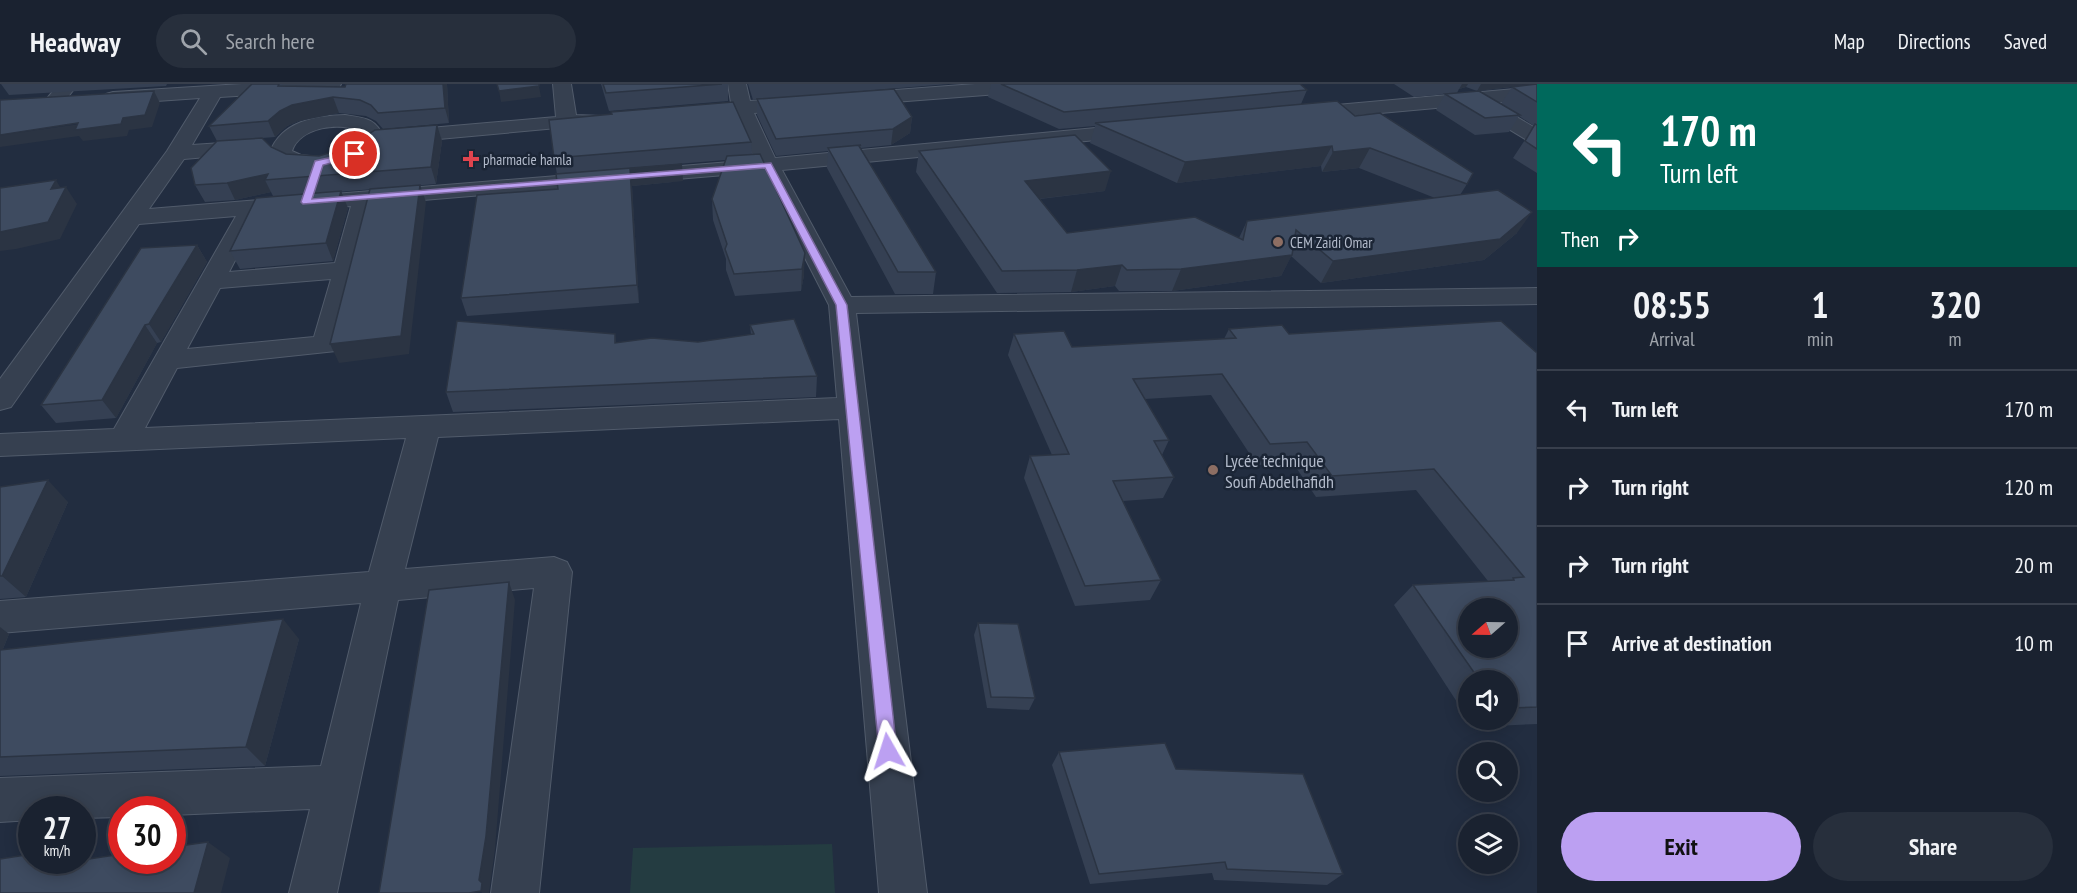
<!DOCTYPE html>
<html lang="en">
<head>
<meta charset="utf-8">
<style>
  :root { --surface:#1a2230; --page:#272f3c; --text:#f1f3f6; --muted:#9fa4ab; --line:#383f4c; --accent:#bca0f2 }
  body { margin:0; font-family:"PT Sans Narrow",sans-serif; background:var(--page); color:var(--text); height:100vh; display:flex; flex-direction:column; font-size:22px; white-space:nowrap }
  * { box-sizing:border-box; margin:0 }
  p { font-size:20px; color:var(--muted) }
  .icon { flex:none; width:33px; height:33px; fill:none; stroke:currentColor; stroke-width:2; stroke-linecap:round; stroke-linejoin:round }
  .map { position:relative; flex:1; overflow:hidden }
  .panel { display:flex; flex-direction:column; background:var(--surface); width:540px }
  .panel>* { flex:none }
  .guide { background:#00695c; color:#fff; overflow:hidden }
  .needle { width:39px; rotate:250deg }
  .controls { position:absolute; left:1458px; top:514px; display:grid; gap:12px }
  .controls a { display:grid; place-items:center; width:60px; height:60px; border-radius:50%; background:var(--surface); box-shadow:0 3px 15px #0003,0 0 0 2px var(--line); font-size:30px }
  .speed { position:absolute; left:18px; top:712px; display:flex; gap:12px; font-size:30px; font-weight:700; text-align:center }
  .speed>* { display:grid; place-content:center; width:78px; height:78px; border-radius:50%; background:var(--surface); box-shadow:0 3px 15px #0003,0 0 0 2px var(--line); line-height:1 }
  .speed small { font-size:15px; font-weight:400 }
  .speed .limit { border:9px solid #d22; background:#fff; color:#111 }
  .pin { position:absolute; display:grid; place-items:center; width:51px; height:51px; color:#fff; margin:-26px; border:3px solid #fff; border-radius:50%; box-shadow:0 2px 6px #0007 }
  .me { position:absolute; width:66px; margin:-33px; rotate:354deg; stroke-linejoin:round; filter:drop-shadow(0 0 4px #0008) }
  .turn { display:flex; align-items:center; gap:21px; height:126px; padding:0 24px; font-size:27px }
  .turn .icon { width:78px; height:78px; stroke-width:2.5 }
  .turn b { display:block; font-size:42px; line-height:51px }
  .then { display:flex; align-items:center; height:57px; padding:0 24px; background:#0003; gap:12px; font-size:22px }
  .eta { display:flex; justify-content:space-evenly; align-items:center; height:102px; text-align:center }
  .eta b { font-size:36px; font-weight:800; line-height:42px }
  .action { display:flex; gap:12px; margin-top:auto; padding:12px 24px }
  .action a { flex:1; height:69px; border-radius:36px; background:var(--accent); color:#111; font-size:24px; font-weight:800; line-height:69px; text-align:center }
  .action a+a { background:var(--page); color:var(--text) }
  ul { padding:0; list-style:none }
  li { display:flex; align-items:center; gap:18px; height:78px; padding:0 24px; border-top:2px solid var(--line) }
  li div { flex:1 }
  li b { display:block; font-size:22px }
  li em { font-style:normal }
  header { display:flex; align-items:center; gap:36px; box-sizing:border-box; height:84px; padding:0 30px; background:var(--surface); border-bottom:2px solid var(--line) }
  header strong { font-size:28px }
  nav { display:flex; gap:33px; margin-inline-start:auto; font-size:21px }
  .search { width:420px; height:54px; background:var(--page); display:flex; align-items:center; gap:15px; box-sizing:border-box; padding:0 21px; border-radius:33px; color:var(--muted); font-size:22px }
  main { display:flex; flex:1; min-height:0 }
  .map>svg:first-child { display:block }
</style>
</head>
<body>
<header>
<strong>Headway</strong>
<div class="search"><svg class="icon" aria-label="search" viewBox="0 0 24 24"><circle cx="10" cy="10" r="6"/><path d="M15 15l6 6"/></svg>Search here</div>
<nav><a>Map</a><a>Directions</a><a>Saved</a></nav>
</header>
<main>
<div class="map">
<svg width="1537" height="809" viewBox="0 0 1537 809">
  <rect width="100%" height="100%" fill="#222d40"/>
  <path fill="#243c41" d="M832 760 835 809H630L633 764Z"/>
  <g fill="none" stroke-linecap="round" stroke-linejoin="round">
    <g stroke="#515b6b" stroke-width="2">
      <path id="minor" d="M59 0H78L61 22H47L44 18Z
        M242 0H341L339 4 332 6 220 13 192 61 252 57 259 59 263 63 259 67 252 69 184 75 149 125 755 76 735 30 690 34 683 32 680 28 683 24 731 19 728 0H746L750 17 801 13 808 15 811 19 808 23 801 25 754 29 775 74 1138 40 1145 42 1148 46 1145 50 1138 52 782 86 851 213 1537 204V220L856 229 927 809H879L839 335 438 353 405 485 554 473 567 478 572 488 539 809H491L534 504 398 516 337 809H289L310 725 172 731V726H122V733L82 734V726H32V736L0 738V694L321 682 361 519 0 549V517L369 488 406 354 0 372V350L114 345 236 132 139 140 11 323 0 326V295L167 67 200 14 113 20 106 18 103 14 106 10 113 8ZM761 88 829 221 837 314 145 344 177 284 336 267 340 261 375 120ZM351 122 335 179 229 188 260 129ZM331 195 314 253 187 265 220 204Z
        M553 0H571L576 31 601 32 604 36 601 40 395 59 388 57 385 53 388 49 395 47 556 33Z
        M975 0H1058L1056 4 1049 6 855 21 848 19 845 15 848 11 855 9Z
        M1537 3V15L1493 19 1537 45V60L1530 58 1469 21 1303 36 1296 34 1293 30 1296 26 1303 24Z
        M345 31C365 34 376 34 384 54L381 58 374 60 367 58 361 48C341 37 300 43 292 67L301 71 328 74 331 79 328 84C309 88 282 85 270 68 282 37 315 32 345 31Z"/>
    </g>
    <use href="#minor" fill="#364050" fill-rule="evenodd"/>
  </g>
  <path fill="#354053" d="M1 0H167L166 2 9 11Z
    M252 0H282L283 2 345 3 447 0 449 39 383 45 376 37 366 32 339 29 299 37 287 42 275 53 262 54 271 63 286 70 319 72 437 41 442 57 436 100 325 109 348 124 333 177 240 185 230 167 273 112 271 108 235 116 205 118 195 101 217 57 209 42Z
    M601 0H728V17L609 27Z
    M748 0H949L838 9 912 33 910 49 891 61 861 64 860 65 936 188 933 210H895L827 84 828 67 776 72 757 31V15L753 16Z
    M991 0H1300L1307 6 1301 20 1355 32 1467 100 1460 111 1517 149 1484 176 1321 199 1291 172 1281 192 1172 207H1119L1115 202 1071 208 997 209 916 88 919 67 1105 107 1040 115 1067 149 1239 154 1247 137 1435 114 1359 84 1322 88 1321 82 1177 99 1090 59 1095 42 1059 45 988 13Z
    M1394 0H1537V89L1513 74 1534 42 1519 32 1509 48 1475 51 1436 26 1445 10 1501 20 1512 3 1477 7 1466 3 1459 5 1457 9 1414 13Z
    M751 58 752 70H760L804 191 801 207 735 212 726 186V175L713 136 712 115 725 76 557 90 554 74Z
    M683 97 632 102 639 219 467 232 461 214 477 111Z
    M197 161 207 178 161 258 157 259 116 334 56 339 41 321Z
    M750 241 817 292 816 313 453 328 446 308 615 250 616 259 698 258 751 251Z
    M1229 245 1537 269V640L1474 643 1469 636H1508V597H1468V635L1394 521 1413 501 1488 497 1416 406 1316 413 1293 379 1257 381 1211 311 1145 315 1169 356 1162 371 1174 393 1163 414 1123 417 1161 496 1150 516 1075 522 1024 394 1030 372 1052 371 1008 271 1014 250 1072 263 1224 255Z
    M0 403 68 418 26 513 0 515Z
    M978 539 1035 614 1029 626 987 624 974 551Z
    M0 543 9 550 3 565 299 555 265 682 0 692Z
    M1059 668 1176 685 1343 790 1327 801 1214 796 1212 789 1090 800 1052 681Z"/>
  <path fill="#2b3443" d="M443 0H447L449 39 445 24Z
    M1462 0H1468L1466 3 1459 5 1457 9Z
    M1481 0H1537L1477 7Z
    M539 2 541 13 501 18 499 7Z
    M154 7 160 19 152 43 129 46 127 52 83 57 79 52 0 63V51L123 34Z
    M333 13 339 29 299 37 287 42 275 53 268 37 280 27 292 21Z
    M912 33 910 49 891 61 893 45Z
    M437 41 442 57 436 100 431 83Z
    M1332 62 1321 82 1177 99 1185 78Z
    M1370 64 1359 84 1322 88 1333 68Z
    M682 80 683 97 632 102 639 219 637 201 630 85Z
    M1111 87 1105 107 1020 117 1025 97Z
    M268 90 265 96 271 108 235 116 227 99Z
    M56 96 63 108 66 103 77 120 60 155 16 165 0 167V148L51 105Z
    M420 101 426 118 409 270 339 279 330 260Z
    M341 107 348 124 333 177 326 159Z
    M1532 128 1517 149 1484 176 1321 199 1333 177Z
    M197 161 207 178 161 258 149 240Z
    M805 169 804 191 801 207 802 185Z
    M1292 171 1281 192 1172 207 1181 185Z
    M1122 181 1115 202 1071 208 1077 186Z
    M145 241 157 259 116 334 102 316Z
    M48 396 68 418 26 513 2 492Z
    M509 498 515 516 495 765 489 809H482L481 807 479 796Z
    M283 535 299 555 265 682 246 663Z
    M0 543 9 550 0 572Z
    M208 758 230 774 221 809H194Z
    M36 777H53L68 785 34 782Z"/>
  <path fill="#3e4b60" stroke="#2b3443" stroke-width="1.5" fill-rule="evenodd" d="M252 0H279L278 2 345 3 346 0H443L445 24 378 29 371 21 360 16 333 13 292 21 280 27 268 37 209 42Z
    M497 0H539V2L499 7Z
    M603 0H722L606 9Z
    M1001 0H1300L1307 6 1064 28Z
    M1537 0V18L1512 3Z
    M894 5 912 33 893 45 776 55 757 15Z
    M154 7 145 31 123 34 121 40 75 46 78 39 0 51V16Z
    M1479 7 1520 31 1485 34 1445 10Z
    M1337 17 1355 32 1380 29 1473 89 1467 100 1370 64 1333 68 1332 62 1185 78 1095 39Z
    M733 18 751 58 554 74 549 36 612 30 611 28Z
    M1535 40 1537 41V65L1525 57Z
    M437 41 431 83 265 96 268 90 227 99 195 101 191 84 217 57 262 54 271 63 286 70 319 72 351 62 375 46Z
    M1075 51 1111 87 1025 97 1067 149 1195 133 1243 156 1247 137 1498 106 1532 128 1500 155 1333 177 1296 146 1292 171 1181 185 1127 186 1122 181 1077 186 1002 187 919 67Z
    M861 61 859 62 936 188H898L828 64Z
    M760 70 805 169 802 185 734 190 725 165 727 160 712 115 727 72Z
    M682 80 630 85 637 201 461 214 477 111 558 105 556 90Z
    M56 96 51 105 66 103 48 138 0 148V104Z
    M420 101 401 252 330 260 370 105Z
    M341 107 326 159 230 167 256 114Z
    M197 161 149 240 145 241 102 316 41 321 141 164Z
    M794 235 817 292 446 308 457 237 615 250V259L652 254 698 258 754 250 750 241Z
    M1501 237 1537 269V623L1508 624V597H1480L1413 501 1514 496 1513 494 1524 493 1434 385 1332 392 1307 358 1270 360 1222 290 1133 295 1169 356 1154 357 1174 393 1113 397 1161 496 1085 502 1030 372 1069 370 1014 250 1064 247 1072 263 1236 254 1229 245 1282 241 1289 250ZM1468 525H1508V564H1468Z
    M48 396 2 492H0V403Z
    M509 498 486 752 479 796 482 799 481 807 469 809H379L429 506Z
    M283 535 246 663 0 673V566Z
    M978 539 1018 540 1035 614 991 613Z
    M1165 659 1176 685 1303 690 1343 790 1227 785 1225 778 1099 790 1059 668Z
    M208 758 194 809H0V775L32 770V777H36L34 782 73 777H82V776L122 770V777H172V763Z"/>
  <path fill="#bca0f2" stroke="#7a689d" stroke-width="1.5" d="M355 68 359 70 358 72 323 81 312 115 771 79 847 221 897 667 894 673 888 675 882 673 879 667 836 221 765 84 303 120 301 118 315 77Z"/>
  <path fill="#e0444e" stroke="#1b2535" stroke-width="2" d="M468 66h6v6h6v6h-6v6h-6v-6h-6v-6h6z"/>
  <g fill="#8d6e63" stroke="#1b2535" stroke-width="2">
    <circle cx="1278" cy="158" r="6"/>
    <circle cx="1213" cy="386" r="6"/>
  </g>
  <g text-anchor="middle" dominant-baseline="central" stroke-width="5" stroke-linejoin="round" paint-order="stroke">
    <g font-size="15" fill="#b3bbcb" stroke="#1b2535" text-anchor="start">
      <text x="483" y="75">pharmacie hamla</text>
      <text x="1290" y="158">CEM Zaidi Omar</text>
    </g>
    <g font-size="18" fill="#b3bbcb" stroke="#1b2535" text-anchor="start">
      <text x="1225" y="376">Lycée technique<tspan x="1225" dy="21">Soufi Abdelhafidh</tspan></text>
    </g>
  </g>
</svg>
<div class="controls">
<a><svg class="needle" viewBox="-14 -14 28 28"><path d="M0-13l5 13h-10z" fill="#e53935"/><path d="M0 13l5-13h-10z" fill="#9fa4ab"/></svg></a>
<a><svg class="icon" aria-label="sound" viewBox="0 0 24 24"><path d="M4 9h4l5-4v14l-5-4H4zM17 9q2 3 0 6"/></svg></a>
<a><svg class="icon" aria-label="search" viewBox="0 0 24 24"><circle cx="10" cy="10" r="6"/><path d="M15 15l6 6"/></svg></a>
<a><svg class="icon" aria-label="layers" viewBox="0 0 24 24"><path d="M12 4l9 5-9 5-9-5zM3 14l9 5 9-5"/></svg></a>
</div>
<div class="speed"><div>27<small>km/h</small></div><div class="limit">30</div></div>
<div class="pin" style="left:355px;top:70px;background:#d93025"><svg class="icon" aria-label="arrive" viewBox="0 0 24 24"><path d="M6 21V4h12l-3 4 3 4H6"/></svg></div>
<svg class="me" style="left:888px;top:667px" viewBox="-20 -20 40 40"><path d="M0-17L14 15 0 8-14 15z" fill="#bca0f2" stroke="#fff" stroke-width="4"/></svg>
</div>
<section class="panel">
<div class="guide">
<div class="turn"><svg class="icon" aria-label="left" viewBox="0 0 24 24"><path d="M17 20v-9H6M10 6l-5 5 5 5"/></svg><div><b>170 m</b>Turn left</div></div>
<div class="then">Then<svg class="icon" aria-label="right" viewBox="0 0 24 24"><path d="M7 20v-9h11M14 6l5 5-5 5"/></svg></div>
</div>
<div class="eta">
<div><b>08:55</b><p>Arrival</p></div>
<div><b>1</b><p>min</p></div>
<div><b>320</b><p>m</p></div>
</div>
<ul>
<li><svg class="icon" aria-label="left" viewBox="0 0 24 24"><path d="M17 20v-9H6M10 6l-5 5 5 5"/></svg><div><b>Turn left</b></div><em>170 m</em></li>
<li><svg class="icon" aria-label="right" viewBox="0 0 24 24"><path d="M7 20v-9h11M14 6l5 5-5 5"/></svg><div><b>Turn right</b></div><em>120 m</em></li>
<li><svg class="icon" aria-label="right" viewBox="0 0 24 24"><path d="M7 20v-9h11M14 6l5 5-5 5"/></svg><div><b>Turn right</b></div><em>20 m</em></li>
<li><svg class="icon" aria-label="arrive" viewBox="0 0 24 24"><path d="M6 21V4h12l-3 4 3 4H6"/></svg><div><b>Arrive at destination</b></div><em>10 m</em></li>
</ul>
<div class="action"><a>Exit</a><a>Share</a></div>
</section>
</main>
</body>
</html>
